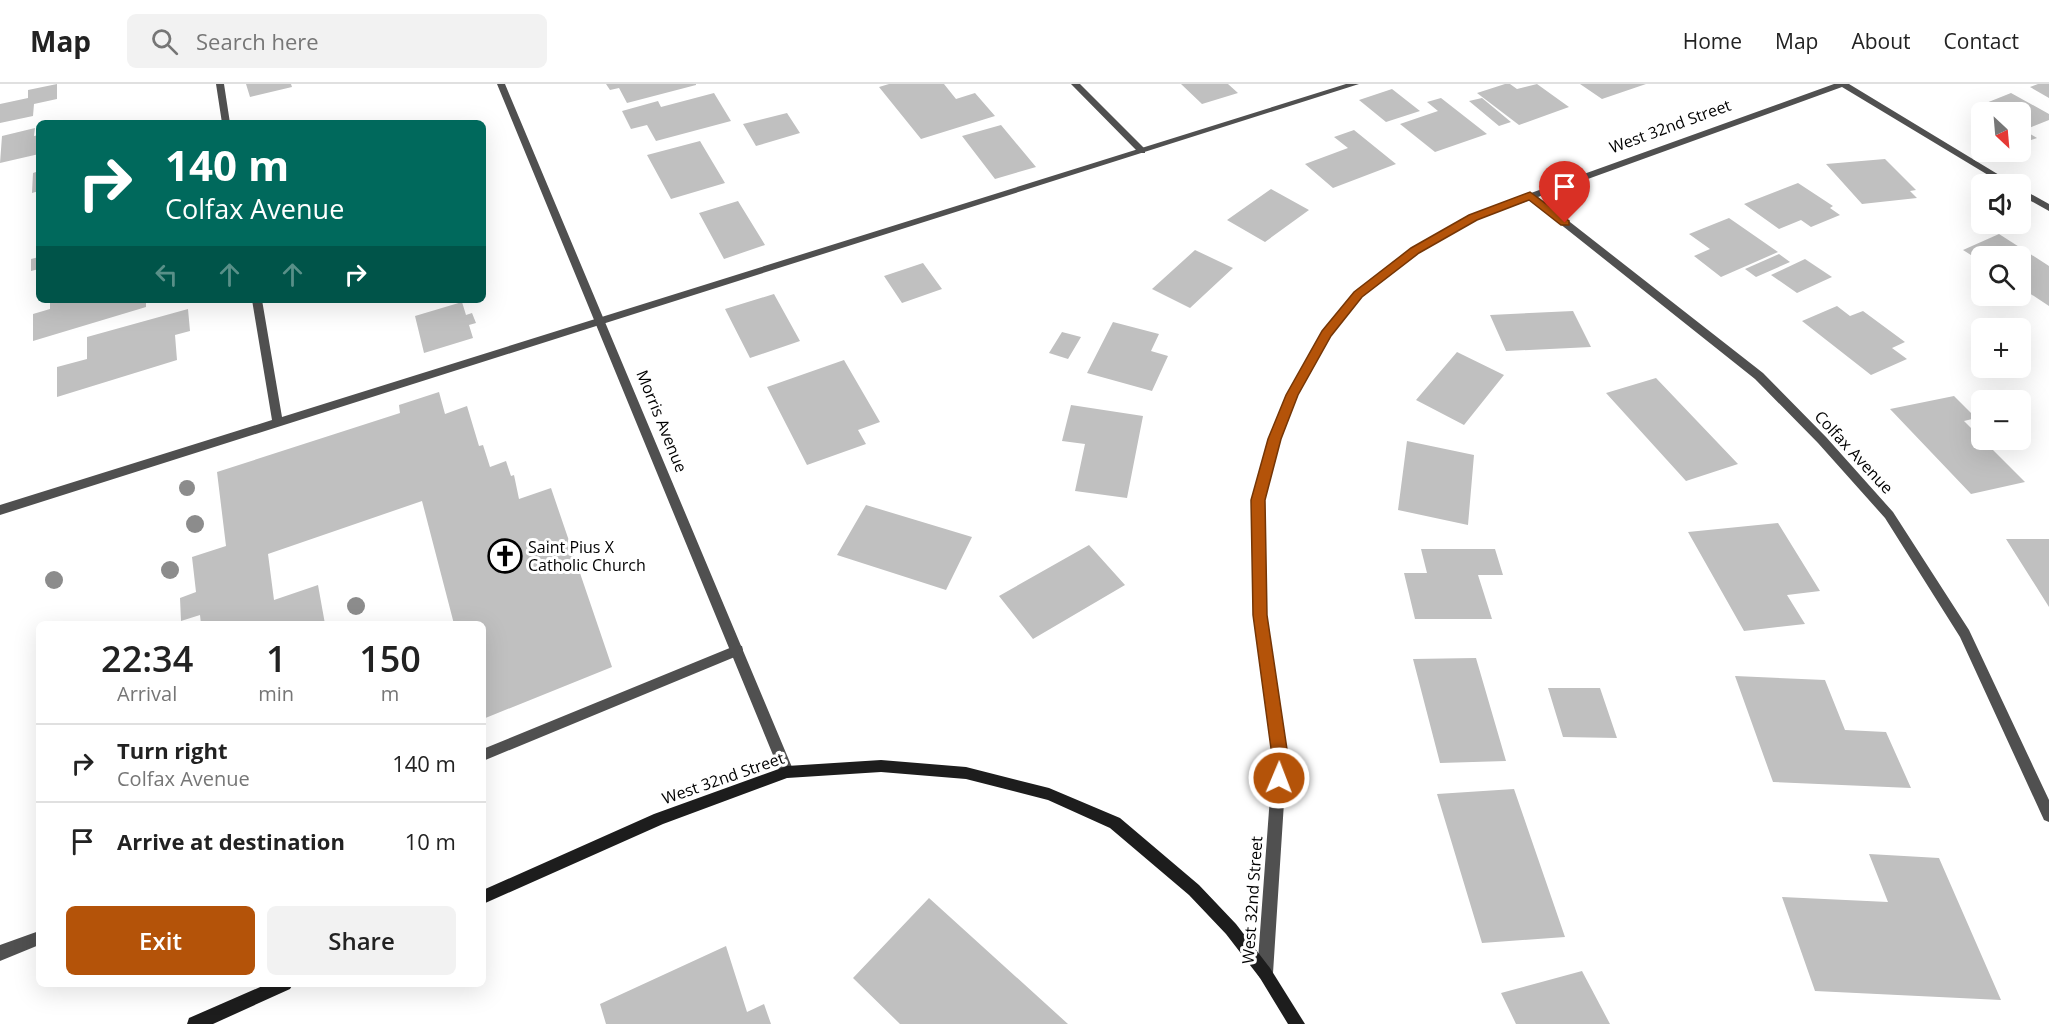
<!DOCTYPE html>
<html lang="en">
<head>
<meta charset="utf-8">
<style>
  :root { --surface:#fff; --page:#f2f2f2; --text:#222; --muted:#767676; --line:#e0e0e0; --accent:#b45309 }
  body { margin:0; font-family:"Open Sans",sans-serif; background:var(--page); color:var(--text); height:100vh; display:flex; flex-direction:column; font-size:22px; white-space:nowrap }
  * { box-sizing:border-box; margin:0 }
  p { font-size:20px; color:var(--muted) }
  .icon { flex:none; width:33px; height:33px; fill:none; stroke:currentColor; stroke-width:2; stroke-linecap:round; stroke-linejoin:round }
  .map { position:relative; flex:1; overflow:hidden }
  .panel { position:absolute; left:36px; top:537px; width:450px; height:366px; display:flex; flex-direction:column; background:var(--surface); border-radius:9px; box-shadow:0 6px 24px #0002 }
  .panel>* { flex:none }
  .top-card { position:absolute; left:36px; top:36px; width:450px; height:183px; border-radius:9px; box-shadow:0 6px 24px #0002; background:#00695c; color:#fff; overflow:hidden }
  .needle { width:39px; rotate:154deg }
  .tools { position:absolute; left:1971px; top:18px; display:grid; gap:12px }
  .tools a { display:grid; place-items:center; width:60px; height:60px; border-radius:9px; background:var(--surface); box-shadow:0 6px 24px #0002; font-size:30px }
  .pin { position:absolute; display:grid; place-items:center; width:51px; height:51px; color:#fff; margin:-62px -26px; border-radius:50% 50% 50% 0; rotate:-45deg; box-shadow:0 0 6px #0007 }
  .pin .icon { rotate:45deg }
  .me { position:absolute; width:66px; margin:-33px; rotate:1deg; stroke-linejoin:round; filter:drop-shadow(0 0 4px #0008) }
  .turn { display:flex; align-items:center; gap:21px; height:126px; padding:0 30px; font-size:27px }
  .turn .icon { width:78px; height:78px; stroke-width:2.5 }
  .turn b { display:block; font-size:42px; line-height:51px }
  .lanes { display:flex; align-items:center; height:57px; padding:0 30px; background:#0003; justify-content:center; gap:30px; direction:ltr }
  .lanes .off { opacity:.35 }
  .eta { display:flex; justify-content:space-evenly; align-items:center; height:102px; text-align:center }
  .eta b { font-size:36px; font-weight:600; line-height:42px }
  .cta { display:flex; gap:12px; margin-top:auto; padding:12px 30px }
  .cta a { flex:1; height:69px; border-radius:9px; background:var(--accent); color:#fff; font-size:24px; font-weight:600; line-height:69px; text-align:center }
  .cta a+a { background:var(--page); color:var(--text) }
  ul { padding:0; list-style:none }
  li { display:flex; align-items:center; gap:18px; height:78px; padding:0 30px; border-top:2px solid var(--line) }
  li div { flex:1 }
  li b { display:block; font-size:22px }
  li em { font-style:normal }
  header { display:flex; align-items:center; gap:36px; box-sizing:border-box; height:84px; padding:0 30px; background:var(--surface); border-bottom:2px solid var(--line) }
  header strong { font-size:28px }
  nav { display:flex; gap:33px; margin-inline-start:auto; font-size:21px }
  .search { width:420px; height:54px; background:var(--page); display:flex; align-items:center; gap:15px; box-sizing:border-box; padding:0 21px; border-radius:9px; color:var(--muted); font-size:22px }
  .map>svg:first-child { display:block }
</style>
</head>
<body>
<header>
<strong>Map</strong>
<div class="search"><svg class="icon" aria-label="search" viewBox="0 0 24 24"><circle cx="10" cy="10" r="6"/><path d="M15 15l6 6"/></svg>Search here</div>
<nav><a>Home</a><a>Map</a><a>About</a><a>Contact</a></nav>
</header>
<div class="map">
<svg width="2049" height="940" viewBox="0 0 2049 940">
  <rect width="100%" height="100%" fill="#fff"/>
  <path fill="#c0c0c0" d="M57 0V15L34 20 33 32 0 39V20L28 14V6Z
    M246 0H291L292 3 250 13Z
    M606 0H696V1L627 19 619 4 610 6Z
    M889 0H944L956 15 975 9 995 32 921 55 879 3Z
    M1181 0H1228L1238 9 1202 20Z
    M1505 0H1510L1517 5 1537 0 1569 23 1519 41 1477 9Z
    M1580 0H1646L1602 15Z
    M2038 0H2049V14L2030 3Z
    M1392 5 1420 27 1386 38 1359 16Z
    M714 9 731 37 656 57 647 41 631 45 622 27 658 17 661 23Z
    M2011 9 2049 30V36L2024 46 2037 54 2020 60V28H1985L1976 23Z
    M1441 14 1487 50 1435 68 1400 40 1438 27 1427 18Z
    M1482 14 1511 38 1499 42 1469 17Z
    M787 29 800 49 756 62 743 40Z
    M1001 41 1036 83 995 95 962 52Z
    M35 44 34 52 39 51V70L0 79 2 52Z
    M1354 46 1396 80 1333 104 1305 80 1348 64 1334 53Z
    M700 57 725 99 671 115 647 71Z
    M1885 75 1916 106 1910 107 1917 114 1862 120 1826 80Z
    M39 87V107L32 109 33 89Z
    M1798 99 1833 122 1830 124 1840 131 1811 143 1801 136 1779 145 1744 120Z
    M1271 105 1309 126 1265 158 1227 136Z
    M738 117 765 161 724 175 699 129Z
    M1729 134 1778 168 1721 193 1694 172 1710 165 1689 150Z
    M1999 150 2049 182V222L2020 203V172H1982V178L1963 166Z
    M1195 166 1233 184 1190 224 1152 205Z
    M1779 170 1790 178 1756 193 1745 185Z
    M39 173V185L31 187V175Z
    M1805 175 1832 193 1797 209 1771 191Z
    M923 179 942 205 902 219 884 192Z
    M774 210 800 257 750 274 725 225Z
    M50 216H146V223L33 257V230L50 225Z
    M462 218 466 231 472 229 476 239 469 241 473 254 424 269 415 232Z
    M1837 222 1850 232 1863 227 1905 258 1892 264 1907 275 1871 291 1802 237Z
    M188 225 190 247 175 251 177 276 57 313V283L87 275V253Z
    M1573 227 1591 263 1506 267 1490 231Z
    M1113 238 1159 250 1151 267 1168 272 1152 307 1087 289Z
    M1062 248 1081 253 1068 275 1049 269Z
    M1457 268 1504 291 1464 341 1416 316Z
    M844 276 880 338 858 346 866 360 807 381 767 303Z
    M1656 294 1738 380 1686 397 1606 309Z
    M439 308 445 330 467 322 479 362 483 361 490 383 506 377 511 392 514 391 519 415 551 404 612 583 483 635V540H454L422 417 268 470 274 516 318 501 325 540H201L200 531 181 537 180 514 196 508 192 473 226 462 217 388 400 329 399 321Z
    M1954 312 1976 334 1964 337 2025 398 1971 410 1890 325Z
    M1071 321 1143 332 1127 414 1075 407 1085 360 1062 357Z
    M1407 357 1474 371 1468 441 1398 426Z
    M866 421 972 453 946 506 837 471Z
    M1778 439 1820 507 1787 511 1805 540 1744 547 1688 448Z
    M2006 455H2049V523Z
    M1089 461 1125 501 1033 555 999 512Z
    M1421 465H1495L1503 491H1478L1492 535H1415L1404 489H1427Z
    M1476 574 1506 677 1440 679 1413 575Z
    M1735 592 1825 596 1845 646 1886 648 1911 704 1773 698Z
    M1548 604H1600L1617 654 1563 653Z
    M1514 705 1565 853 1482 859 1437 710Z
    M1869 770 1939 774 2001 916 1815 907 1782 813 1888 818Z
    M929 814 1068 940H900L853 894Z
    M726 862 747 928 764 920 771 940H606L600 920Z
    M1582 887 1610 940H1516L1501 909Z"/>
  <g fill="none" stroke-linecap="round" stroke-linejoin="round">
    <path fill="#505050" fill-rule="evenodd" d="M216 0H224L230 39H222Z
      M1346 0H1359L0 431V421L272 336 252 216H262L282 333Z
      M737 561 742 562 743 566 742 570 483 677V665Z
      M39 847V861L0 877V861Z"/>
    <path fill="#505050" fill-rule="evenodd" d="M497 0H505L794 688 792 692 787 694 782 692 780 688Z
      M1071 0H1080L1145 65V69H1139Z
      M1834 0H1849L2014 100H2003L1842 3 1538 113 1763 289 1826 353 1893 428 1969 546 2049 716V738L2044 736 1960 553 1885 434 1818 359 1755 295 1530 116 1476 135 1418 169 1362 213 1330 252 1297 311 1280 355 1264 416 1266 531 1287 672 1273 889 1270 894 1265 897 1260 894 1257 889 1273 672 1254 531 1252 416 1268 355 1287 311 1322 247 1354 209 1412 165 1470 131Z
      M2020 104 2049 120V127L2020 111Z"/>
    <path fill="#1d1d1d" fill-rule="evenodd" d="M881 676 966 683 1049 704 1120 734 1199 801 1236 840 1270 884 1305 940H1288L1260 894 1226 850 1189 811 1110 744 1048 716 966 695 881 688 787 694 663 740 483 820V806L654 730 787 682Z
      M267 900H293L290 905 213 940H187L189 934Z"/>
  </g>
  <g fill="#8c8c8c">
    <circle cx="187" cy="404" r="8"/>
    <circle cx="195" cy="440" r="9"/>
    <circle cx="170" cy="486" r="9"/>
    <circle cx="54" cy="496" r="9"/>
    <circle cx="356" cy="522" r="9"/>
  </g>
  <path fill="#b45309" stroke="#753606" stroke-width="1.5" d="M1530 108 1569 137V141H1561L1529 116 1477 136 1419 169 1362 213 1331 252 1298 311 1281 355 1265 416 1267 531 1288 672 1284 699 1279 701 1273 699 1271 694 1272 672 1253 531 1251 416 1268 355 1286 311 1322 247 1354 208 1411 164 1469 131Z"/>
  <defs>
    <g id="church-ring" transform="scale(1.725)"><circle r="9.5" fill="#fff" stroke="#000" stroke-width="1.5"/><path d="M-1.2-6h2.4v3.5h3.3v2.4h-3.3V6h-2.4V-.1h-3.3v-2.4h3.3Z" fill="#000"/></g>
  </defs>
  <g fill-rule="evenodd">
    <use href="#church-ring" x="505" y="472"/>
  </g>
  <g text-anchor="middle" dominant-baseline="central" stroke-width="6" stroke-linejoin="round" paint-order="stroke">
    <g font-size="16" fill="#000" stroke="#fff">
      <text transform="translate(1670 42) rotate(-20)">West 32nd Street</text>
      <text transform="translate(662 337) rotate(68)">Morris Avenue</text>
      <text transform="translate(1854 368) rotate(47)">Colfax Avenue</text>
      <text transform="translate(723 694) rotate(-19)">West 32nd Street</text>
      <text transform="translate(1252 816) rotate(-86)">West 32nd Street</text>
    </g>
    <g font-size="16" fill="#000" stroke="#fff" text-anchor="start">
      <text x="528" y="463">Saint Pius X<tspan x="528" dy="18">Catholic Church</tspan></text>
    </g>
  </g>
</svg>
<div class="tools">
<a><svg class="needle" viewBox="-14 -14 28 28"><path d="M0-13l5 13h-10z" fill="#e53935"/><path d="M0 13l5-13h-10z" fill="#767676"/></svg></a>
<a><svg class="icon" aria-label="sound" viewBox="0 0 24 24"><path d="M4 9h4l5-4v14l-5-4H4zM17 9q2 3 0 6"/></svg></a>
<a><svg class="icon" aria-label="search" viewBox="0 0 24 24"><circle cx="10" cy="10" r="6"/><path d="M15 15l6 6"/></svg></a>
<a>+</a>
<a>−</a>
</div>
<div class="pin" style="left:1565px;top:139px;background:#d93025"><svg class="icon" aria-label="arrive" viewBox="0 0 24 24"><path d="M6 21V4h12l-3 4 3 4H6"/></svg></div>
<svg class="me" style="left:1279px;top:694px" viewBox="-20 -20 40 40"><circle r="17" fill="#b45309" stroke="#fff" stroke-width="3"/><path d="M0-11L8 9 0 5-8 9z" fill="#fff"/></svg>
<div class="top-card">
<div class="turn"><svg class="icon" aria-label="right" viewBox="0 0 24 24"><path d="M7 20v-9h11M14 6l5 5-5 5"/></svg><div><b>140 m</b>Colfax Avenue</div></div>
<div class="lanes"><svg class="icon off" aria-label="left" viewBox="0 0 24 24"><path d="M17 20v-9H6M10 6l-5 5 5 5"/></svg><svg class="icon off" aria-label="ahead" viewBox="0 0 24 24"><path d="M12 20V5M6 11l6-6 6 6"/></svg><svg class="icon off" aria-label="ahead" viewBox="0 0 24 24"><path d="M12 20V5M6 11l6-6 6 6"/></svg><svg class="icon" aria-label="right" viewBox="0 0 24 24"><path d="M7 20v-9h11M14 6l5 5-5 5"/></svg></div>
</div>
<section class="panel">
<div class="eta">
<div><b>22:34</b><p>Arrival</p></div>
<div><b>1</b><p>min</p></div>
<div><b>150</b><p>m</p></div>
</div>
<ul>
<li><svg class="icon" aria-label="right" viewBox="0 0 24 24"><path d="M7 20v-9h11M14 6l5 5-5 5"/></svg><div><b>Turn right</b><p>Colfax Avenue</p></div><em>140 m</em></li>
<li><svg class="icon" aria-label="arrive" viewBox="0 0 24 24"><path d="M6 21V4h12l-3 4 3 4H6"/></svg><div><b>Arrive at destination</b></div><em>10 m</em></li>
</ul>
<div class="cta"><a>Exit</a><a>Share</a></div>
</section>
</div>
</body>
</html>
